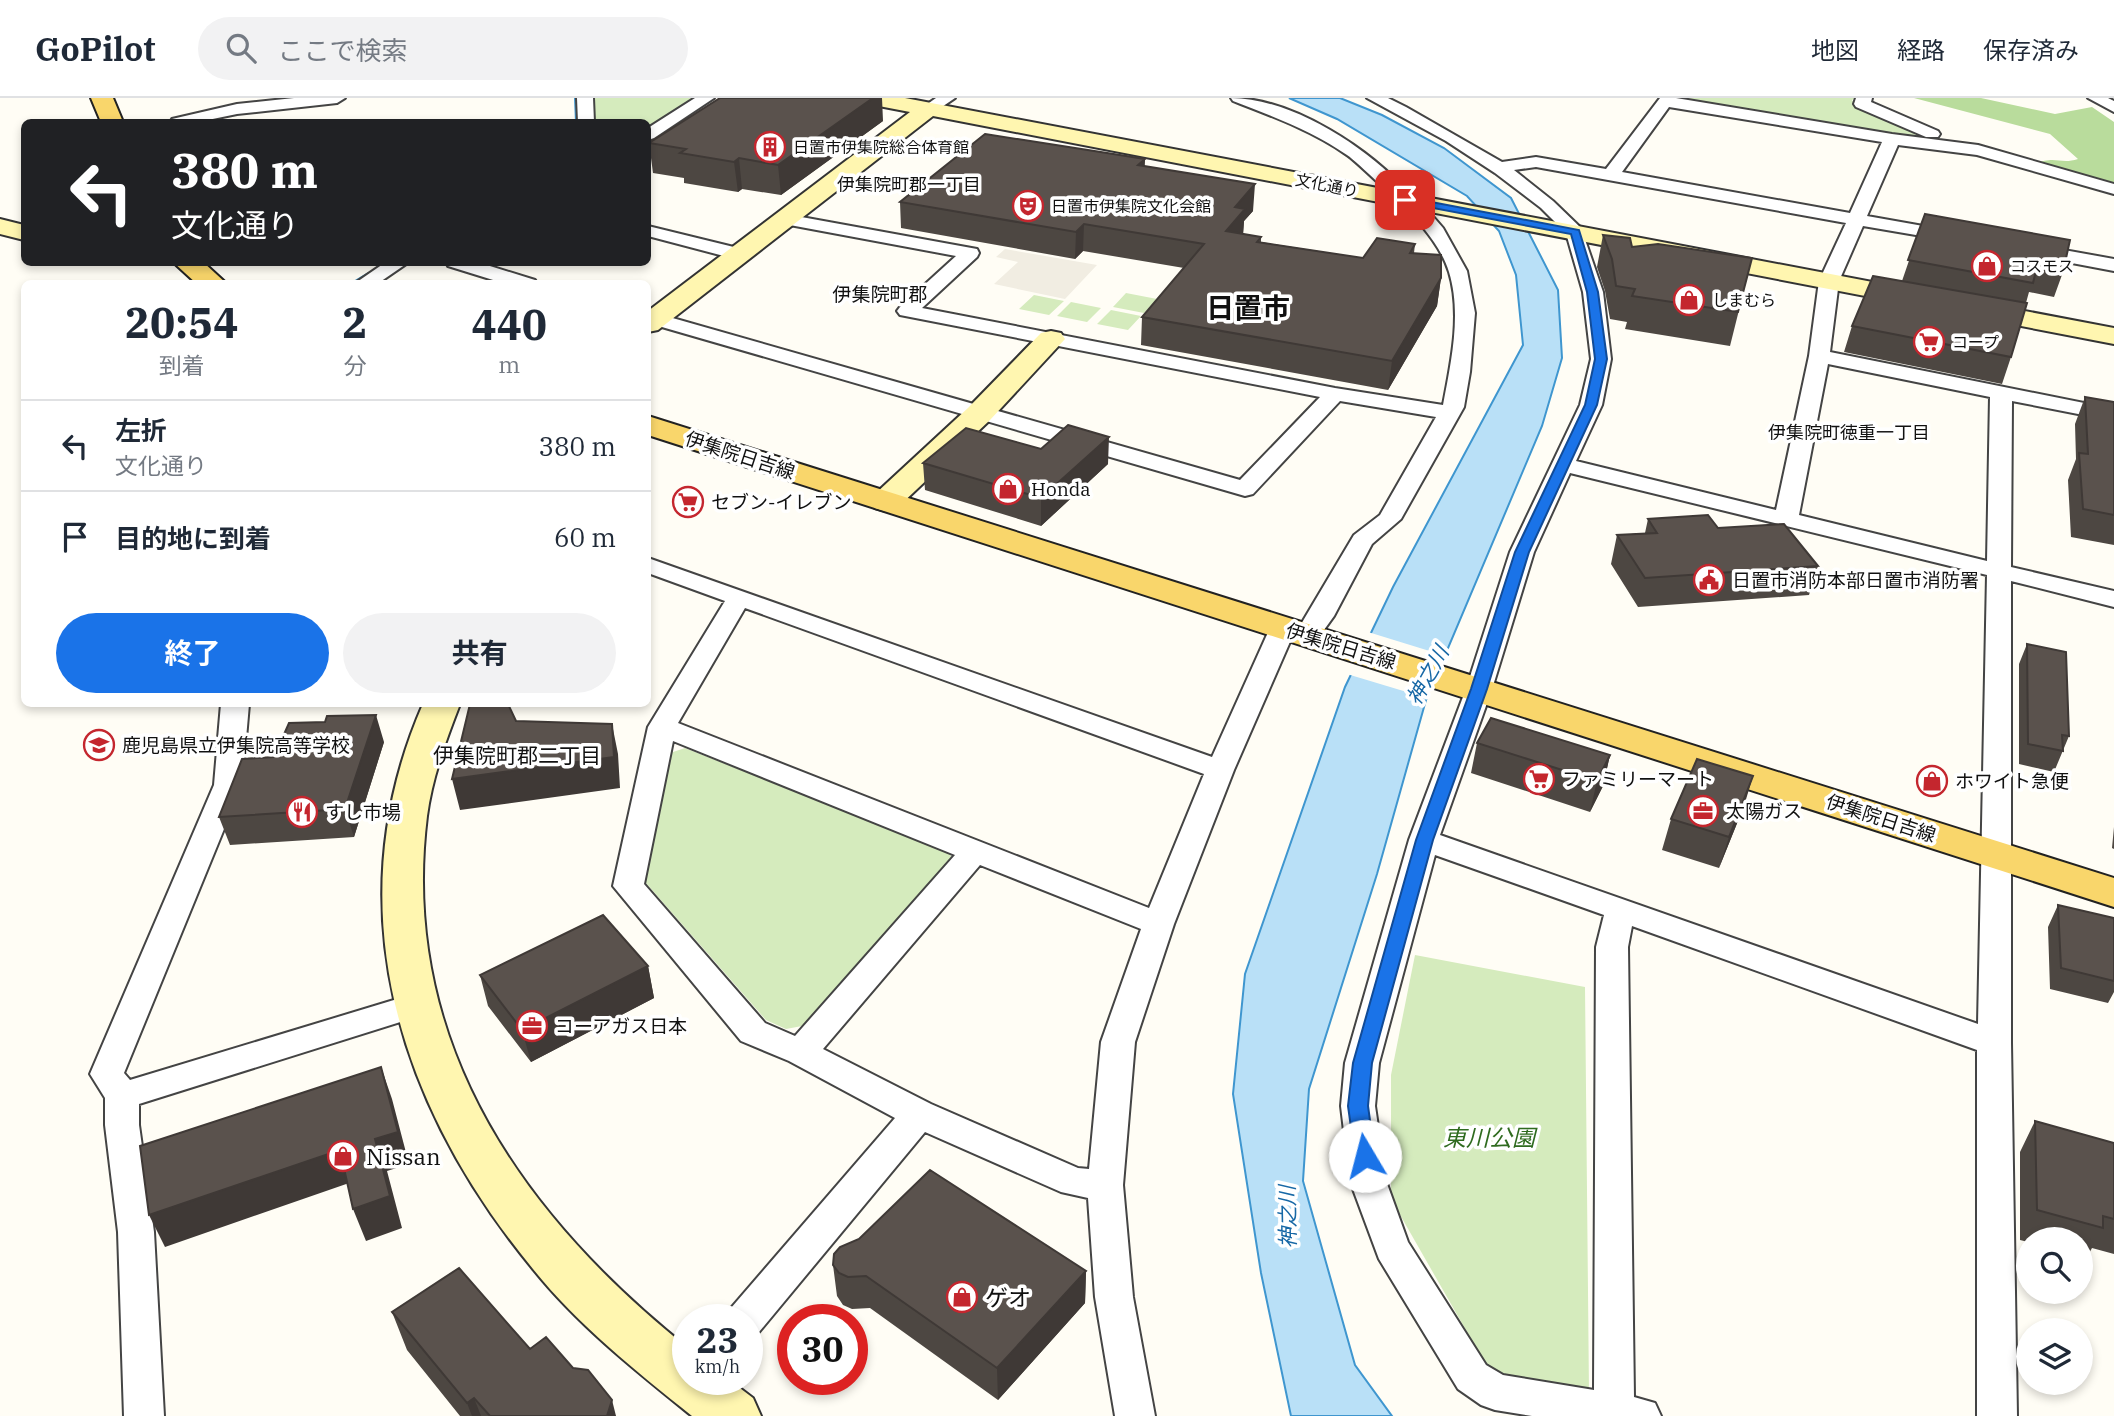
<!DOCTYPE html>
<html lang="ja">
<head>
<meta charset="utf-8">
<style>
  :root { --surface:#fff; --page:#f2f2f3; --text:#1f2937; --muted:#747a83; --line:#e0e1e3; --accent:#1a73e8 }
  body { margin:0; font-family:"IBM Plex Serif","Noto Sans JP",serif; background:var(--page); color:var(--text); height:100vh; display:flex; flex-direction:column; font-size:26px; white-space:nowrap }
  * { box-sizing:border-box; margin:0 }
  p { font-size:23px; color:var(--muted) }
  .icon { flex:none; width:38px; height:38px; fill:none; stroke:currentColor; stroke-width:2; stroke-linecap:round; stroke-linejoin:round }
  .map { position:relative; flex:1; overflow:hidden }
  .details { position:absolute; left:21px; top:182px; width:630px; height:427px; display:flex; flex-direction:column; background:var(--surface); border-radius:10px; box-shadow:0 4px 10px #0003 }
  .details>* { flex:none }
  .top-card { position:absolute; left:21px; top:21px; width:630px; height:147px; border-radius:10px; box-shadow:0 4px 10px #0003; background:#202124; color:#fff; overflow:hidden }
  .tools { position:absolute; left:2016px; top:1129px; display:grid; gap:14px }
  .tools a { display:grid; place-items:center; width:77px; height:77px; border-radius:50%; background:var(--surface); box-shadow:0 4px 10px #0003; font-size:35px }
  .speed { position:absolute; left:672px; top:1206px; display:flex; gap:14px; font-size:35px; font-weight:700; text-align:center }
  .speed>* { display:grid; place-content:center; width:91px; height:91px; border-radius:50%; background:var(--surface); box-shadow:0 4px 10px #0003; line-height:1 }
  .speed small { font-size:18px; font-weight:400 }
  .speed .limit { border:10px solid #d22; background:#fff; color:#111 }
  .pin { position:absolute; display:grid; place-items:center; width:60px; height:60px; color:#fff; margin:-30px; border-radius:14px; box-shadow:0 4px 10px #0006 }
  .me { position:absolute; width:77px; margin:-38px; rotate:352deg; stroke-linejoin:round; filter:drop-shadow(0 0 5px #0008) }
  .turn { display:flex; align-items:center; gap:24px; height:147px; padding:0 35px; font-size:32px }
  .turn .icon { width:91px; height:91px; stroke-width:2.5 }
  .turn b { display:block; font-size:49px; line-height:60px }
  .eta { display:flex; justify-content:space-evenly; align-items:center; height:119px; text-align:center }
  .eta b { font-size:42px; font-weight:700; line-height:49px }
  .primary-button { display:flex; gap:14px; margin-top:auto; padding:14px 35px }
  .primary-button a { flex:1; height:80px; border-radius:42px; background:var(--accent); color:#fff; font-size:28px; font-weight:700; line-height:80px; text-align:center }
  .primary-button a+a { background:var(--page); color:var(--text) }
  ul { padding:0; list-style:none }
  li { display:flex; align-items:center; gap:21px; height:91px; padding:0 35px; border-top:2px solid var(--line) }
  li div { flex:1 }
  li b { display:block; font-size:26px }
  li em { font-style:normal }
  header { display:flex; align-items:center; gap:42px; box-sizing:border-box; height:98px; padding:0 35px; background:var(--surface); border-bottom:2px solid var(--line) }
  header strong { font-size:33px }
  nav { display:flex; gap:38px; margin-inline-start:auto; font-size:24px }
  .search { width:490px; height:63px; background:var(--page); display:flex; align-items:center; gap:18px; box-sizing:border-box; padding:0 24px; border-radius:38px; color:var(--muted); font-size:26px }
  .map>svg:first-child { display:block }
</style>
</head>
<body>
<header>
<strong>GoPilot</strong>
<div class="search"><svg class="icon" aria-label="search" viewBox="0 0 24 24"><circle cx="10" cy="10" r="6"/><path d="M15 15l6 6"/></svg>ここで検索</div>
<nav><a>地図</a><a>経路</a><a>保存済み</a></nav>
</header>
<div class="map">
<svg width="2114" height="1318" viewBox="0 0 2114 1318">
  <rect width="100%" height="100%" fill="#fffdf5"/>
  <path fill="#d5ebbd" d="M590 0H696L648 31V24H591Z
    M1677 0H1855L1852 2 1855 7 1940 41 1937 45Z
    M1126 195 1157 201 1144 215 1113 209Z
    M1034 197 1064 203 1049 217 1019 211Z
    M1071 204 1101 210 1087 224 1057 218Z
    M1111 212 1141 218 1128 232 1097 226Z
    M685 650 949 754 954 765 802 928 786 931 766 922 645 784 670 655Z
    M1415 857 1585 889 1589 1296 1505 1278 1487 1269 1391 1101V977Z"/>
  <path fill="#b9dc9c" d="M1914 0H1981L2055 16 2092 9 2114 24V86L2035 66C2056 57 2060 67 2078 61L2050 36Z"/>
  <path fill="#f1ede2" d="M1005 151 1097 167 1065 201 994 186 1018 164 996 159Z"/>
  <path fill="#b9e0f7" stroke="#3f96cf" stroke-width="2" d="M1289 0H1340L1382 17 1444 50 1511 100 1558 192 1562 260 1542 328 1426 602 1377 776 1309 991 1303 1083 1355 1267 1392 1318H1291L1261 1175 1233 996 1245 876 1345 589 1393 489 1523 247 1516 177 1499 133 1467 98 1337 21Z"/>
  <path fill="#fffdf5" d="M1368 534 1449 559 1430 601 1347 576Z"/>
  <g fill="none" stroke-linecap="round" stroke-linejoin="round">
    <path stroke="#3f96cf" stroke-width="6" d="M577 0 578 24
      M354 186 369 177"/>
    <g stroke="#444" stroke-width="4">
      <path id="street" d="M294 0H345L337 5 237 16 198 24H170L172 21 237 6Z
        M577 0H593L594 24H578Z
        M695 0H714L654 40 648 42V30Z
        M936 0H955L933 15H921L919 12Z
        M1231 0C1293 0 1372 52 1411 98L1416 99 1443 130 1467 173 1475 215 1470 274 1464 309 1401 421 1372 446 1334 518 1316 543 1307 546 1298 543 1294 538 1354 437 1380 417 1436 319 1340 303 1253 396 1245 398 648 225V213L1240 382 1320 299 900 217 897 213 900 209 956 158 779 125 776 121 779 117 785 116 977 151 979 155 977 159 922 210 1335 290 1443 307C1451 265 1462 216 1449 174 1441 148 1421 127 1404 107 1399 106 1359 65 1347 57 1313 33 1272 18 1233 3Z
        M1367 0H1388L1406 9 1502 64 1536 59 1606 71 1660 0H1676L1892 36 1978 47 2114 86V96L1977 57 1898 47 1867 118 1957 134 1966 139 1957 144 1863 128 1839 183 1830 254 2114 311V323L2012 303 2011 469 2114 493V509L2011 483V945L2017 1318H1977V952L1632 828 1628 849 1634 1299 1655 1305 1661 1318H1532L1495 1312 1481 1307 1458 1291 1379 1161 1350 1083 1341 1008 1345 965 1409 742 1466 591 1510 454 1580 307 1591 261 1583 194 1566 135 1541 110 1495 75 1446 43ZM1669 9 1882 44 1850 115 1622 74ZM1536 69 1846 125 1819 183 1809 258 1776 412 1576 363 1602 307 1611 261 1603 194 1581 130 1553 103 1514 72ZM1828 266 1990 299 1987 463 1799 417ZM1570 375 1987 477 1978 926 1440 737 1492 591 1534 454ZM1435 757 1604 817 1596 849 1594 1292 1503 1277 1486 1267 1408 1144 1386 1083 1375 1008 1379 965Z
        M1856 0H1872L1871 4 1938 33 1940 36 1938 39H1926L1856 9 1854 6Z
        M2088 0H2108L2114 3V14Z
        M648 128 746 152 748 156 739 162 648 138Z
        M2031 146 2114 161V173L2024 156 2022 152 2024 148Z
        M386 164H409L377 186H354Z
        M446 164H477L535 182 537 186H506L448 168Z
        M648 460 1212 659 1270 530 1274 525 1283 522 1292 525 1296 530 1234 672 1174 826 1135 944 1123 1087 1133 1199 1155 1318H1115L1095 1199 1088 1100 1061 1094 925 1034 759 1234 747 1238V1222H726L731 1210 895 1020 789 963 741 943 613 788 648 629 725 503 648 475ZM745 510 1204 676 1149 810 678 625ZM673 643 955 757 795 938 765 925 644 786ZM980 767 1141 831 1101 944 1089 1071 1078 1070 931 1006 823 951Z
        M221 606H249L242 687 124 975 130 982 417 895 429 899 433 907 429 915 139 1006V1027L154 1134 164 1318H124L118 1134 105 1027V1000L90 976 214 687Z"/>
    </g>
    <g stroke="#333" stroke-width="4">
      <path id="secondary" d="M860 0H905L2114 230V246L933 18 658 232 648 234V213L910 14 863 5Z
        M0 121 24 127V142L0 136Z
        M1051 233 1061 235 1065 241 990 322 897 410 886 413 875 410 870 403 875 396 968 310 1041 235Z
        M423 606H460C446 642 432 680 427 718 399 942 520 1116 688 1250V1281H728L753 1300 761 1318H692C636 1273 578 1227 533 1171 398 1007 335 808 423 606Z"/>
    </g>
    <g stroke="#222" stroke-width="4">
      <path id="primary" d="M91 0H113L123 24H101Z
        M173 164H203L227 186H197Z
        M648 318 2114 780V809L648 337Z"/>
    </g>
    <use href="#street" fill="#fff" fill-rule="evenodd"/>
    <use href="#secondary" fill="#fff6b0" fill-rule="evenodd"/>
    <use href="#primary" fill="#f9d66b" fill-rule="evenodd"/>
  </g>
  <path fill="#4d4742" d="M883 23 781 97 742 91 738 94 684 85V80L653 75 649 45Z
    M1145 61 1144 68 1253 113 1244 123 1243 136 1261 139V144L1363 160 1415 146 1414 155 1441 180 1437 208 1388 292 1141 247 1142 219 1184 170 1083 153 1075 161 901 130 900 104Z
    M1925 116 2063 174 2054 199 2029 194 2011 259 2002 286 1844 254 1852 228 1902 183Z
    M1603 137 1632 149 1752 160 1730 248 1625 231 1627 224 1610 221 1605 193 1597 169Z
    M2085 299 2114 304V447L2071 439 2068 382 2076 361 2075 326Z
    M1041 351 1108 366 1041 428 925 392 923 365Z
    M1648 421 1718 430 1818 468 1809 497 1638 509 1611 466 1617 437 1645 435Z
    M2027 546 2069 638 2054 674 2019 666V566Z
    M384 644 354 739 230 747 219 719 274 659Z
    M1477 645 1610 657 1603 688 1590 714 1471 675Z
    M1744 708 1719 770 1662 752 1671 721Z
    M2114 729V751L2112 750Z
    M2058 807 2114 820V894L2108 905 2050 891 2048 829Z
    M648 868 654 900 531 964 488 908 480 877Z
    M2035 1023 2114 1045V1156L2092 1150 2086 1161 2081 1159V1141H2028V1144L2020 1142V1054Z
    M833 1167 1086 1173 1085 1205 998 1302 870 1210 852 1211 843 1207 837 1198Z
    M392 1214 530 1251 616 1318H460L407 1252Z"/>
  <path fill="#3f3936" d="M873 0H882L883 23 781 97 778 67Z
    M739 60 742 91 738 94 734 64Z
    M1145 61 1144 87 1138 67Z
    M1255 86 1253 113 1244 123 1243 137 1226 133 1235 109Z
    M1084 126 1083 153 1075 161 1076 134Z
    M1441 180 1437 208 1388 292 1392 263Z
    M1109 339 1108 366 1041 428V400Z
    M376 617 384 644 354 739 345 711Z
    M612 626 618 656 620 690 460 712 452 681Z
    M1610 657 1603 688 1590 714 1597 683Z
    M1753 678 1744 708 1719 770 1729 739Z
    M648 868 654 900 531 964 522 932Z
    M381 969 392 1001 409 1066 387 1073 402 1130 366 1143 353 1111 375 1041Z
    M340 1052 352 1084 165 1149 149 1117Z
    M1086 1173 1085 1205 998 1302 997 1270Z
    M474 1300 481 1318H472L467 1305Z
    M612 1302 616 1318H607Z"/>
  <path fill="#5a524d" stroke="#3f3936" stroke-width="2" d="M720 0H873L778 67 739 60 734 64 680 55 686 51 649 45Z
    M985 36 1145 61 1138 67 1255 86 1235 109 1245 111 1226 133 1261 139 1257 144 1363 160 1377 140 1415 146 1410 155 1441 157V180L1392 263 1142 219 1204 146 1084 126 1076 134 900 104Z
    M1925 116 2070 142 2063 174 2037 169 2033 185 1908 162Z
    M1603 137 1630 140 1632 149 1658 146 1752 160 1738 214 1632 198 1635 191 1616 188 1612 161Z
    M1873 178 2027 205 2011 259 1852 228Z
    M2085 299 2114 304V417L2083 411 2079 355 2088 356Z
    M1068 327 1109 339 1041 400 923 365 966 330 1041 351Z
    M1708 417 1718 430 1784 426 1818 468 1645 480 1617 437 1657 435 1648 421Z
    M2027 546 2066 554 2069 638 2062 637 2063 653 2028 646Z
    M470 606H508L516 623 612 626 614 659 452 681Z
    M376 617 345 711 219 719 242 661 274 659 289 625 325 624 327 618Z
    M1491 620 1610 657 1597 683 1477 645Z
    M1697 661 1753 678 1729 739 1671 721Z
    M2058 807 2114 820V883L2061 870Z
    M603 817 648 868 522 932 480 877Z
    M381 969 398 1034 375 1041 390 1098 353 1111 340 1052 149 1117 140 1048Z
    M2035 1023 2114 1045V1121L2103 1118V1130L2037 1112Z
    M930 1072 1086 1173 997 1270 866 1178 848 1179 839 1175 833 1167 834 1156 840 1149 859 1141Z
    M459 1170 530 1251 546 1239 573 1270 588 1272 612 1302 607 1318H490L474 1300 467 1305 392 1214Z"/>
  <path fill="#1a73e8" stroke="#114b97" stroke-width="2" d="M1405 99 1579 132 1598 194 1607 261 1597 307 1529 454 1487 591 1433 742 1372 965 1368 1008 1375 1058 1372 1064 1365 1066 1358 1064 1355 1058 1348 1008 1353 965 1416 742 1471 591 1515 454 1585 307 1595 261 1587 194 1571 136 1401 104V100Z"/>
  <defs>
    <g id="building-ring" transform="scale(1.575)"><circle r="9.5" fill="#fff" stroke="#c4262e" stroke-width="1.5"/><path d="M-4-6H4V6H1V3H-1V6H-4ZM-2.5-4.3h1.7v1.8h-1.7ZM.8-4.3h1.7v1.8H.8ZM-2.5-1h1.7V.8h-1.7ZM.8-1h1.7V.8H.8Z" fill="#c4262e"/></g>
    <g id="theatre-ring" transform="scale(1.575)"><circle r="9.5" fill="#fff" stroke="#c4262e" stroke-width="1.5"/><path d="M-5-5.5Q0-4 5-5.5V0Q5 5 0 6Q-5 5-5 0ZM-3.3-2.5H-1v1.5H-3.3ZM1-2.5H3.3v1.5H1ZM-2.8 1Q0 5.5 2.8 1Z" fill="#c4262e"/></g>
    <g id="shop-ring" transform="scale(1.575)"><circle r="9.5" fill="#fff" stroke="#c4262e" stroke-width="1.5"/><path d="M-5-2.5h2.3a2.7 3.5 0 0 1 5.4 0H5L5.5 6h-11ZM-1.5-2.5h3a1.5 2.3 0 0 0-3 0Z" fill="#c4262e"/></g>
    <g id="supermarket-ring" transform="scale(1.575)"><circle r="9.5" fill="#fff" stroke="#c4262e" stroke-width="1.5"/><path d="M-6-5.5h2.5l.6 2H6L4.5 2H-2.5L-4.4-4H-6ZM-1.5 3.2a1.3 1.3 0 1 0 .1 0ZM3 3.2a1.3 1.3 0 1 0 .1 0Z" fill="#c4262e"/></g>
    <g id="civic-ring" transform="scale(1.575)"><circle r="9.5" fill="#fff" stroke="#c4262e" stroke-width="1.5"/><path d="M-.6-6.5H3V-4.5H.6V-3L4-1V1h2V6H-6V1h2V-1L-.6-3ZM-1.2 2.5V6h2.4V2.5Z" fill="#c4262e"/></g>
    <g id="school-ring" transform="scale(1.575)"><circle r="9.5" fill="#fff" stroke="#c4262e" stroke-width="1.5"/><path d="M0-5L7-2L0 1L-7-2ZM-4 1L0 2.5L4 1V4Q0 6-4 4Z" fill="#c4262e"/></g>
    <g id="office-ring" transform="scale(1.575)"><circle r="9.5" fill="#fff" stroke="#c4262e" stroke-width="1.5"/><path d="M-6-3h4V-5.5h4V-3h4V5H-6ZM-1-4.5V-3h2v-1.5ZM-6 0V1H6V0Z" fill="#c4262e"/></g>
    <g id="restaurant-ring" transform="scale(1.575)"><circle r="9.5" fill="#fff" stroke="#c4262e" stroke-width="1.5"/><path d="M-5-6h1v4h1v-4h1v4h1v-4h1v5L-1.5 .5V6h-2V.5L-5-1ZM5-6V6H3V1.5H1.5Q1.5-4 5-6Z" fill="#c4262e"/></g>
  </defs>
  <g fill-rule="evenodd">
    <use href="#building-ring" x="770" y="49"/>
    <use href="#theatre-ring" x="1028" y="108"/>
    <use href="#shop-ring" x="1987" y="168"/>
    <use href="#shop-ring" x="1689" y="202"/>
    <use href="#supermarket-ring" x="1929" y="244"/>
    <use href="#shop-ring" x="1008" y="391"/>
    <use href="#supermarket-ring" x="688" y="404"/>
    <use href="#civic-ring" x="1709" y="482"/>
    <use href="#school-ring" x="99" y="647"/>
    <use href="#supermarket-ring" x="1539" y="681"/>
    <use href="#shop-ring" x="1932" y="683"/>
    <use href="#office-ring" x="1703" y="713"/>
    <use href="#restaurant-ring" x="302" y="714"/>
    <use href="#office-ring" x="532" y="928"/>
    <use href="#shop-ring" x="343" y="1058"/>
    <use href="#shop-ring" x="962" y="1199"/>
  </g>
  <g text-anchor="middle" dominant-baseline="central" stroke-width="7" stroke-linejoin="round" paint-order="stroke">
    <g font-size="16" fill="#111" stroke="#fff" text-anchor="start">
      <text x="793" y="49">日置市伊集院総合体育館</text>
      <text x="1051" y="108">日置市伊集院文化会館</text>
      <text x="2010" y="168">コスモス</text>
      <text x="1712" y="202">しまむら</text>
      <text x="1952" y="244">コープ</text>
    </g>
    <g font-size="16" fill="#111" stroke="#fff">
      <text transform="translate(1327 87) rotate(11)">文化通り</text>
    </g>
    <g font-size="18" fill="#111" stroke="#fff">
      <text x="909" y="86">伊集院町郡一丁目</text>
      <text x="1849" y="334">伊集院町徳重一丁目</text>
    </g>
    <g font-size="19" fill="#111" stroke="#fff">
      <text x="880" y="196">伊集院町郡</text>
    </g>
    <g font-size="19" fill="#111" stroke="#fff">
      <text transform="translate(740 357) rotate(18)">伊集院日吉線</text>
      <text transform="translate(1341 548) rotate(17)">伊集院日吉線</text>
      <text transform="translate(1881 720) rotate(18)">伊集院日吉線</text>
    </g>
    <g font-size="19" fill="#111" stroke="#fff" text-anchor="start">
      <text x="1031" y="391">Honda</text>
      <text x="711" y="404">セブン-イレブン</text>
      <text x="1732" y="482">日置市消防本部日置市消防署</text>
      <text x="122" y="647">鹿児島県立伊集院高等学校</text>
      <text x="1562" y="681">ファミリーマート</text>
      <text x="1955" y="683">ホワイト急便</text>
      <text x="1726" y="713">太陽ガス</text>
      <text x="325" y="714">すし市場</text>
      <text x="555" y="928">コーアガス日本</text>
    </g>
    <g font-size="21" font-style="italic" fill="#1768a6" stroke="#fff">
      <text transform="translate(1427 577) rotate(-61)">神之川</text>
      <text transform="translate(1287 1119) rotate(-91)">神之川</text>
    </g>
    <g font-size="21" fill="#111" stroke="#fff">
      <text x="517" y="657">伊集院町郡二丁目</text>
    </g>
    <g font-size="23" font-style="italic" fill="#2f6b1f" stroke="#fff">
      <text x="1489" y="1039">東川公園</text>
    </g>
    <g font-size="23" fill="#111" stroke="#fff" text-anchor="start">
      <text x="366" y="1058">Nissan</text>
      <text x="985" y="1199">ゲオ</text>
    </g>
    <g font-size="28" font-weight="bold" fill="#111" stroke="#fff">
      <text x="1248" y="209">日置市</text>
    </g>
  </g>
</svg>
<div class="tools">
<a><svg class="icon" aria-label="search" viewBox="0 0 24 24"><circle cx="10" cy="10" r="6"/><path d="M15 15l6 6"/></svg></a>
<a><svg class="icon" aria-label="layers" viewBox="0 0 24 24"><path d="M12 4l9 5-9 5-9-5zM3 14l9 5 9-5"/></svg></a>
</div>
<div class="speed"><div>23<small>km/h</small></div><div class="limit">30</div></div>
<div class="pin" style="left:1405px;top:102px;background:#d93025"><svg class="icon" aria-label="arrive" viewBox="0 0 24 24"><path d="M6 21V4h12l-3 4 3 4H6"/></svg></div>
<svg class="me" style="left:1365px;top:1058px" viewBox="-20 -20 40 40"><circle r="19" fill="#fff"/><path d="M0-13L10 11 0 6-10 11z" fill="#1a73e8"/></svg>
<div class="top-card">
<div class="turn"><svg class="icon" aria-label="left" viewBox="0 0 24 24"><path d="M17 20v-9H6M10 6l-5 5 5 5"/></svg><div><b>380 m</b>文化通り</div></div>
</div>
<section class="details">
<div class="eta">
<div><b>20:54</b><p>到着</p></div>
<div><b>2</b><p>分</p></div>
<div><b>440</b><p>m</p></div>
</div>
<ul>
<li><svg class="icon" aria-label="left" viewBox="0 0 24 24"><path d="M17 20v-9H6M10 6l-5 5 5 5"/></svg><div><b>左折</b><p>文化通り</p></div><em>380 m</em></li>
<li><svg class="icon" aria-label="arrive" viewBox="0 0 24 24"><path d="M6 21V4h12l-3 4 3 4H6"/></svg><div><b>目的地に到着</b></div><em>60 m</em></li>
</ul>
<div class="primary-button"><a>終了</a><a>共有</a></div>
</section>
</div>
</body>
</html>
